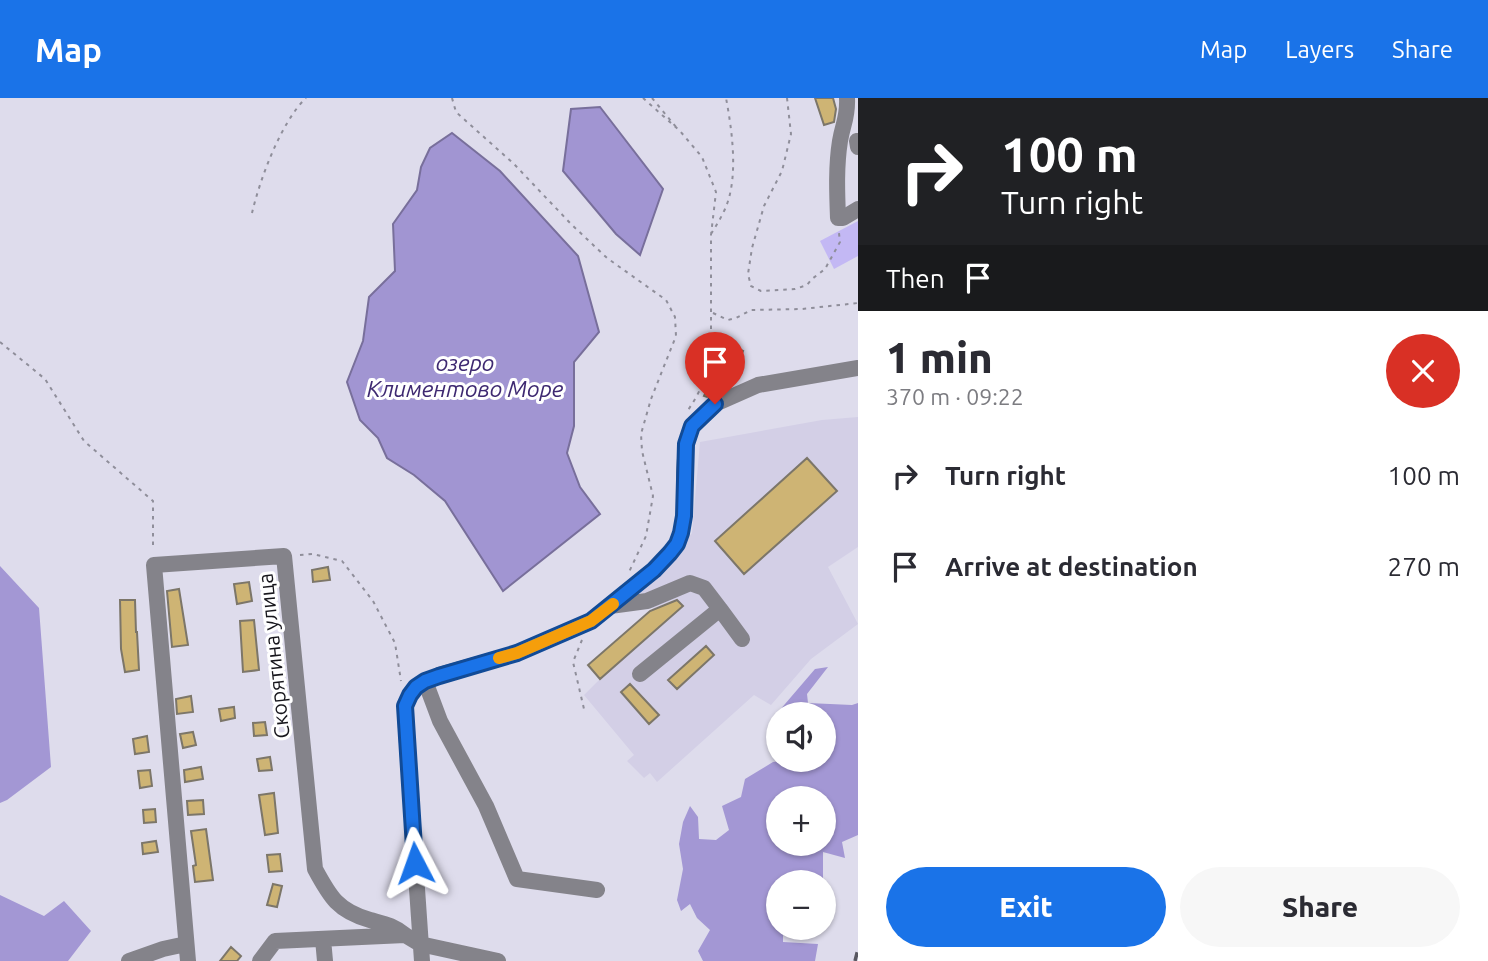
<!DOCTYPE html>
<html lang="en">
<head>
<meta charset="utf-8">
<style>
  :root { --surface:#fff; --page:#f7f7f7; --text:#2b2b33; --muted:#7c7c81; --accent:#1a73e8 }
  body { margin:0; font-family:Ubuntu,sans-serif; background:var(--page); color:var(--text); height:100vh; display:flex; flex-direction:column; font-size:26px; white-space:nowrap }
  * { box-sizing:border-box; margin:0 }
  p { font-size:23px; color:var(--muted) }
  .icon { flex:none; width:38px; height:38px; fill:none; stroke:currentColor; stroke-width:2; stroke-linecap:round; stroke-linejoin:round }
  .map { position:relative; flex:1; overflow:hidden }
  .details { display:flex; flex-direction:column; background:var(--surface); width:630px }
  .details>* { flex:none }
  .banner { background:#202124; color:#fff; overflow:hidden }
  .controls { position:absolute; left:766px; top:604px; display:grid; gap:14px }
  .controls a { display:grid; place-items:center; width:70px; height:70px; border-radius:50%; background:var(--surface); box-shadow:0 2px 5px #0004; font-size:35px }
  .pin { position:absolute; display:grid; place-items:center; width:60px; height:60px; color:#fff; margin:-72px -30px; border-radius:50% 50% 50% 0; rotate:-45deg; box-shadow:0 0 7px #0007 }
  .pin .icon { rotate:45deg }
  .me { position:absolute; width:77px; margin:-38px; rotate:356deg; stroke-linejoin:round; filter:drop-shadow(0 0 5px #0008) }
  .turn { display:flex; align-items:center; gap:24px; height:147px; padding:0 28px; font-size:32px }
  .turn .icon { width:91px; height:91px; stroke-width:2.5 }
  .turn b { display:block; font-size:49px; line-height:60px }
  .then { display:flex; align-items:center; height:66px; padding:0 28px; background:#0003; gap:14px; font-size:26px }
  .round { display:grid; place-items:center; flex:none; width:74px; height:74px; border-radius:37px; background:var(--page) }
  .overview { display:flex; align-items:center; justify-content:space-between; height:119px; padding:0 28px }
  h1 { font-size:42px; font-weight:800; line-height:52px }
  .button { display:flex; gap:14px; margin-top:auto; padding:14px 28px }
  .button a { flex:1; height:80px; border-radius:42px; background:var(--accent); color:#fff; font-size:28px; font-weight:800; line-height:80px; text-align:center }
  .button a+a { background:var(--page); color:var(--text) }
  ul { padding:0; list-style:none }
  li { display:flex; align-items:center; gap:21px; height:91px; padding:0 28px }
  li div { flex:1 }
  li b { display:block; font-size:26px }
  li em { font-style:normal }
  header { display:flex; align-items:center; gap:42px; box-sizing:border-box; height:98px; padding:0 35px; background:var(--accent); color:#fff }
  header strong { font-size:33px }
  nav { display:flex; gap:38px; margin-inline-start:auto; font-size:24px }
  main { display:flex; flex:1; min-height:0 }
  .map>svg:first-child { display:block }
</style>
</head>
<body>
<header>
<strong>Map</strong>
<nav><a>Map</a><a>Layers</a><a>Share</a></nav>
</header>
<main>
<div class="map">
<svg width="858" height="863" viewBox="0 0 858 863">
  <rect width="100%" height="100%" fill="#dedcec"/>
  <path fill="#d3cfe6" d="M858 319V449L828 469 858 526 811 561 771 607 754 597 657 684 650 675 644 680 627 663 634 657 584 597 600 581 588 567 653 511 637 491 666 471 692 435 700 344 822 322Z"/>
  <path fill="#c3b8f4" d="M858 123V158L834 171 820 143Z"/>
  <path fill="#a397d4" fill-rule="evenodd" d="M0 468 39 510 51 669 7 702 0 705Z
    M828 569 807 596 808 605 852 607 858 605V737L842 744 845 760 823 754V784H779V830H783V844L818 846 815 863H703L698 853 710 832 697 820 690 806 681 813 677 802 683 771 679 746 683 724 690 708 698 719 699 741 716 742 729 732 722 708 741 699 745 681 773 664 791 662H824V616H780L779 613 815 571ZM824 700V746H779V700Z
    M0 797 44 818 64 803 91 833 68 863H0Z"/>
  <path fill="#a195d2" stroke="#786f9b" stroke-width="2" d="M600 9 663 91 640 157 616 136 563 73 571 11Z
    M452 35 500 73 578 158 599 234 574 264V328L567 355 580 389 600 416 503 493 445 403 414 377 387 360 378 340 360 322 347 284 363 243 369 199 395 173 393 126 417 92 421 69 430 50Z"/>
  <path fill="#ceb474" stroke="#7c7669" stroke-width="2" d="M815 0H833L836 11 834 24 824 27Z
    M729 246 743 253 726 290 707 299 704 298Z
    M807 360 837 393 744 476 715 443Z
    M328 469 330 482 313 484 312 472Z
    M249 484 252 503 237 506 234 486Z
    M179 491 188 547 172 549 167 493Z
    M120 502H135L136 534H137L139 572 125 574 121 551Z
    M677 502 683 508 600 581 588 567 650 513Z
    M254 522 259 572 243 574 240 523Z
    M706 548 714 557 677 591 668 582Z
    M630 586 659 617 649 626 621 594Z
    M191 598 193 614 177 616 176 601Z
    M234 609 235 620 221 623 219 611Z
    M265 624 267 637 254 638 253 625Z
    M193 634 196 647 183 650 180 636Z
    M147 638 149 654 135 656 133 641Z
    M270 659 272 672 259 673 257 661Z
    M201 669 203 681 185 684 184 672Z
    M150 672 152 688 140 690 138 673Z
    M274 695 278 735 265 737 259 697Z
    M203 702 204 716 188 717 187 703Z
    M155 711 156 724 144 725 143 712Z
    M206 731 213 782 195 784 193 768 196 767 191 733Z
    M156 743 158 754 143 756 142 745Z
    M280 756 282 773 269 774 267 757Z
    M273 786 282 788 277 809 267 807Z
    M231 849 241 858 237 863H220Z"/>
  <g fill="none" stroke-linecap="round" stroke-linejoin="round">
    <path stroke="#8f8e9a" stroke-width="2" stroke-dasharray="3.5 5" stroke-linecap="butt" d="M452 0 456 14 514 66 571 126 607 160 666 202 675 219 676 238 651 301 641 336 642 353 653 398 646 438 629 474
      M643 0 680 33 702 59 716 94 711 137V255C708 276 700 295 688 312
      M652 0 676 29
      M787 0 791 36 782 73 764 108 752 150 748 176 751 188 761 193 795 191 807 187 812 181 825 171 840 144 839 135
      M252 115C260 81 281 24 306 0
      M711 136C716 128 721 120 725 111 739 80 732 32 726 0
      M713 215 728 222 736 220 751 212 802 211 858 205
      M0 244 45 281 84 343 153 403V452
      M300 457 313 456 342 463 373 503 395 545 401 583
      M582 542 573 564 584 611"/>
    <path stroke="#84838a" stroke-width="16" d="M847 0C848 19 843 25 840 43 836 68 837 94 838 120H843L858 111
      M857 43 858 49
      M610 508 647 503 690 485 704 490 720 511 640 576
      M720 511 742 541
      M425 583 440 623 486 708 517 781 597 792
      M323 841 325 863
      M129 863 163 851 186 846
      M188 863 154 467 284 458 315 771C330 799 338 813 370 822 385 826 393 827 405 837
      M260 863 275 843 405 837 420 846 498 863
      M422 863 406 631 405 608 410 597 416 589 439 577 517 555 591 523 654 472 670 455 677 446 681 435 684 418V375L686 346 692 329 715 306 758 287 858 270"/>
    <path stroke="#585760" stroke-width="3.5" stroke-dasharray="9 9" stroke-linecap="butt" d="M855 863 858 851"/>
  </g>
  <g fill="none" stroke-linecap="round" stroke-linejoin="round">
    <g stroke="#114b97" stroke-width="18">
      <path id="route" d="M415 765 405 608 410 597 416 589 425 583 439 578 517 555 591 523 654 472 670 455 677 446 681 435 684 418 686 346 692 328 715 306"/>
    </g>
    <use href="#route" stroke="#1a73e8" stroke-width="12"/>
    <path stroke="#f59e0b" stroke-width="12" d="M499 560 517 555 591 523 613 506"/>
  </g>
  <g text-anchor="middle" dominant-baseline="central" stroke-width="6" stroke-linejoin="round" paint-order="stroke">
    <g font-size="21" fill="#17161c" stroke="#fff">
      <text transform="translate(273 558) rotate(-96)">Скорятина улица</text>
    </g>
    <g font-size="23" font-style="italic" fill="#3e2971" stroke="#fff">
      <text x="465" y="264">озеро<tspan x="465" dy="26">Климентово Море</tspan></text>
    </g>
  </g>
</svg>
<div class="controls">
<a><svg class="icon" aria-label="sound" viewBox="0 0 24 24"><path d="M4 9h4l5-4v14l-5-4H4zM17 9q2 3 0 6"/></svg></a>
<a>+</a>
<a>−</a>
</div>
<div class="pin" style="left:715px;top:306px;background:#d93025"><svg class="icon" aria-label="arrive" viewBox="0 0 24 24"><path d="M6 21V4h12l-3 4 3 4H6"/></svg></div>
<svg class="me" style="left:415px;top:765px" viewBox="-20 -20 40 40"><path d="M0-17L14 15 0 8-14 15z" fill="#1a73e8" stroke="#fff" stroke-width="4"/></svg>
</div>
<section class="details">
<div class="banner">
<div class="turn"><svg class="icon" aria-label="right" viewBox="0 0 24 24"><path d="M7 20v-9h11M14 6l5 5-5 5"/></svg><div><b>100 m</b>Turn right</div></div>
<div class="then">Then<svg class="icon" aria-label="arrive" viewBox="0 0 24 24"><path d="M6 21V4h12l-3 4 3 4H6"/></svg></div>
</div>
<div class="overview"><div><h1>1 min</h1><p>370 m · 09:22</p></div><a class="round" style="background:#d93025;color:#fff"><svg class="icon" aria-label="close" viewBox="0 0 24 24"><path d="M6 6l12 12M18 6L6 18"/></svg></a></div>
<ul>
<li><svg class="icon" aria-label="right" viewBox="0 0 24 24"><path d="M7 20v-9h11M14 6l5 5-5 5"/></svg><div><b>Turn right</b></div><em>100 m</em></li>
<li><svg class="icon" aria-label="arrive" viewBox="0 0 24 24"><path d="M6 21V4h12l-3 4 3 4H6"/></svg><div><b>Arrive at destination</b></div><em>270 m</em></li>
</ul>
<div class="button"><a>Exit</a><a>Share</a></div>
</section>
</main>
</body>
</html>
